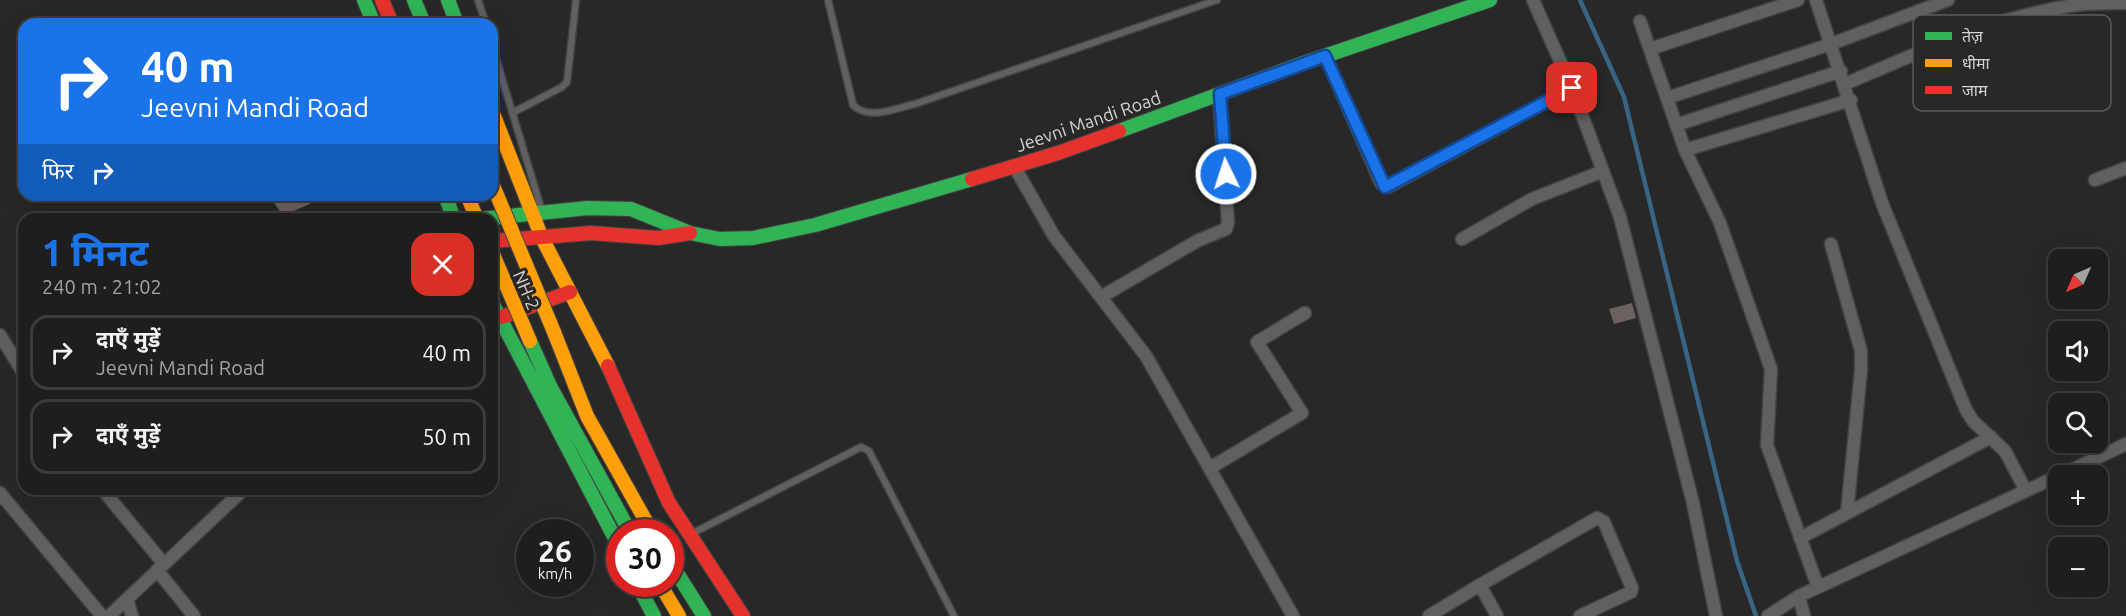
<!DOCTYPE html>
<html lang="hi">
<head>
<meta charset="utf-8">
<style>
  :root { --surface:#1f1e1e; --page:#272727; --text:#f1f3f6; --muted:#a1a2a4; --line:#3c3c3c; --accent:#1a73e8 }
  body { margin:0; font-family:Ubuntu,"Noto Sans Devanagari",sans-serif; background:var(--page); color:var(--text); height:100vh; display:flex; flex-direction:column; font-size:22px; white-space:nowrap }
  * { box-sizing:border-box; margin:0 }
  p { font-size:20px; color:var(--muted) }
  .icon { flex:none; width:33px; height:33px; fill:none; stroke:currentColor; stroke-width:2; stroke-linecap:round; stroke-linejoin:round }
  .map { position:relative; flex:1; overflow:hidden }
  .side { position:absolute; left:18px; top:213px; width:480px; height:282px; display:flex; flex-direction:column; background:var(--surface); border-radius:18px; box-shadow:0 6px 24px #0002,0 0 0 2px var(--line) }
  .side>* { flex:none }
  .banner { position:absolute; left:18px; top:18px; width:480px; height:183px; border-radius:18px; box-shadow:0 6px 24px #0002,0 0 0 2px var(--line); background:#1a73e8; color:#fff; overflow:hidden }
  .needle { width:39px; rotate:225deg }
  .buttons { position:absolute; left:2048px; top:249px; display:grid; gap:12px }
  .buttons a { display:grid; place-items:center; width:60px; height:60px; border-radius:12px; background:var(--surface); box-shadow:0 6px 24px #0002,0 0 0 2px var(--line); font-size:30px }
  .speed { position:absolute; left:516px; top:519px; display:flex; gap:12px; font-size:30px; font-weight:700; text-align:center }
  .speed>* { display:grid; place-content:center; width:78px; height:78px; border-radius:50%; background:var(--surface); box-shadow:0 6px 24px #0002,0 0 0 2px var(--line); line-height:1 }
  .speed small { font-size:15px; font-weight:400 }
  .speed .limit { border:9px solid #d22; background:#fff; color:#111 }
  .pin { position:absolute; display:grid; place-items:center; width:51px; height:51px; color:#fff; margin:-26px; border-radius:12px; box-shadow:0 3px 9px #0006 }
  .me { position:absolute; width:66px; margin:-33px; rotate:356deg; stroke-linejoin:round; filter:drop-shadow(0 0 4px #0008) }
  .turn { display:flex; align-items:center; gap:21px; height:126px; padding:0 24px; font-size:27px }
  .turn .icon { width:78px; height:78px; stroke-width:2.5 }
  .turn b { display:block; font-size:42px; line-height:51px }
  .then { display:flex; align-items:center; height:57px; padding:0 24px; background:#0003; gap:12px; font-size:22px }
  .round { display:grid; place-items:center; flex:none; width:63px; height:63px; border-radius:18px; background:var(--page) }
  .head { display:flex; align-items:center; justify-content:space-between; height:102px; padding:0 24px }
  h1 { font-size:36px; font-weight:800; line-height:45px; color:var(--accent) }
  ul { padding:0; list-style:none }
  li { display:flex; align-items:center; gap:18px; height:75px; margin:0 12px 9px; padding:0 12px; border:3px solid var(--line); border-radius:18px }
  li div { flex:1 }
  li b { display:block; font-size:22px }
  li em { font-style:normal }
  .map>svg:first-child { display:block }
</style>
</head>
<body>
<div class="map">
<svg width="2126" height="616" viewBox="0 0 2126 616">
  <rect width="100%" height="100%" fill="#292828"/>
  <g fill="none" stroke-linecap="round" stroke-linejoin="round">
    <path stroke="#386583" stroke-width="4.5" d="M1580 0 1624 97 1737 561 1756 616"/>
  </g>
  <path fill="#6d6160" d="M269 195H329L283 216Z
    M1632 303 1636 318 1614 324 1609 309Z"/>
  <g fill="none" stroke-linecap="round" stroke-linejoin="round">
    <g stroke="#444343" stroke-width="9">
      <path id="lane" d="M478 0 486 24
        M828 0 853 105C869 121 896 108 915 104L1217 0
        M492 45 541 208
        M512 113 562 87 567 82 576 0
        M693 533 861 447 869 451 954 616"/>
    </g>
    <g stroke="#444343" stroke-width="15">
      <path id="street" d="M1816 0 1882 203 1966 410 1973 421 2005 451 2026 491
        M1640 21 1685 150 1720 223 1771 369 1767 445 1818 587
        M1650 49 1798 0
        M1325 55 1381 183 1388 187 1572 88 1533 0
        M1845 84C1920 52 1994 17 2075 5 2092 3 2109 3 2126 3
        M1572 88 1620 217 1693 503 1716 616
        M1667 98 1831 44 1948 0
        M1676 125 1841 71
        M1685 150 1851 100
        M1014 166 1054 236 1146 356 1293 616
        M2095 180 2126 168
        M1462 239 1532 199 1603 171
        M1831 244 1861 351V370L1847 513
        M1101 297 1197 241 1226 229 1228 223 1219 94
        M0 335 24 374
        M1210 468 1302 413 1257 342 1305 313
        M2059 476 2126 444
        M102 489 164 564
        M0 493 102 616
        M1800 538 1991 437
        M157 570 194 616
        M1480 585 1597 518 1604 522 1632 588 1631 592 1580 616
        M1799 596 1804 616
        M127 599 132 616
        M109 616 244 489
        M1429 616 1480 585 1497 616
        M1768 616 1799 596 2058 476"/>
    </g>
    <g stroke="#444343" stroke-width="16">
      <path id="fast" d="M364 0 374 24
        M414 0 424 24
        M448 0 457 24
        M1119 131 1301 64 1490 0
        M445 195 454 219
        M480 219 588 208 631 209 690 233 720 239 753 238 815 225 972 179
        M492 303 620 548
        M530 341 550 386 630 532
        M670 562 704 616
        M637 584 654 616"/>
    </g>
    <g stroke="#444343" stroke-width="16">
      <path id="slow" d="M492 111 542 238 608 366
        M467 195 477 219
        M554 332 587 416 652 532
        M660 584 679 616"/>
    </g>
    <g stroke="#444343" stroke-width="16">
      <path id="jam" d="M382 0 392 24
        M972 179 1058 153 1119 131
        M492 241 591 233 658 238 690 233
        M502 317 570 292
        M608 366 669 503 743 616"/>
    </g>
    <use href="#lane" stroke="#61605f" stroke-width="6"/>
    <use href="#street" stroke="#61605f" stroke-width="12"/>
    <use href="#fast" stroke="#30b455" stroke-width="14"/>
    <use href="#slow" stroke="#ff9f0a" stroke-width="14"/>
    <use href="#jam" stroke="#e5322d" stroke-width="14"/>
    <g stroke="#444343" stroke-width="16" stroke-linecap="butt">
      <path id="slow-bridge" d="M492 183 554 332
        M492 252 530 341"/>
    </g>
    <use href="#slow-bridge" stroke="#ff9f0a" stroke-width="14"/>
  </g>
  <g fill="none" stroke-linecap="round" stroke-linejoin="round">
    <g stroke="#114b97" stroke-width="15">
      <path id="route" d="M1226 174 1220 94 1325 56 1385 187 1572 88"/>
    </g>
    <use href="#route" stroke="#1a73e8" stroke-width="10"/>
  </g>
  <g text-anchor="middle" dominant-baseline="central" stroke-width="6" stroke-linejoin="round" paint-order="stroke">
    <g font-size="18" fill="#d4d3d2" stroke="#2a2827">
      <text transform="translate(1088 121) rotate(-19)">Jeevni Mandi Road</text>
      <text transform="translate(527 290) rotate(67)">NH-2</text>
    </g>
  </g>
  <rect x="1913" y="15" width="198" height="96" rx="9" fill="#2a2827" stroke="#5d5b5a" stroke-width="1.5"/>
  <rect x="1925" y="32" width="27" height="8" fill="#30b455"/>
  <rect x="1925" y="59" width="27" height="8" fill="#ff9f0a"/>
  <rect x="1925" y="86" width="27" height="8" fill="#e5322d"/>
  <g font-size="16" fill="#d4d3d2">
    <text x="1962" y="42">तेज़</text>
    <text x="1962" y="69">धीमा</text>
    <text x="1962" y="96">जाम</text>
  </g>
</svg>
<div class="buttons">
<a><svg class="needle" viewBox="-14 -14 28 28"><path d="M0-13l5 13h-10z" fill="#e53935"/><path d="M0 13l5-13h-10z" fill="#a1a2a4"/></svg></a>
<a><svg class="icon" aria-label="sound" viewBox="0 0 24 24"><path d="M4 9h4l5-4v14l-5-4H4zM17 9q2 3 0 6"/></svg></a>
<a><svg class="icon" aria-label="search" viewBox="0 0 24 24"><circle cx="10" cy="10" r="6"/><path d="M15 15l6 6"/></svg></a>
<a>+</a>
<a>−</a>
</div>
<div class="speed"><div>26<small>km/h</small></div><div class="limit">30</div></div>
<div class="pin" style="left:1572px;top:88px;background:#d93025"><svg class="icon" aria-label="arrive" viewBox="0 0 24 24"><path d="M6 21V4h12l-3 4 3 4H6"/></svg></div>
<svg class="me" style="left:1226px;top:174px" viewBox="-20 -20 40 40"><circle r="17" fill="#1a73e8" stroke="#fff" stroke-width="3"/><path d="M0-11L8 9 0 5-8 9z" fill="#fff"/></svg>
<div class="banner">
<div class="turn"><svg class="icon" aria-label="right" viewBox="0 0 24 24"><path d="M7 20v-9h11M14 6l5 5-5 5"/></svg><div><b>40 m</b>Jeevni Mandi Road</div></div>
<div class="then">फिर<svg class="icon" aria-label="right" viewBox="0 0 24 24"><path d="M7 20v-9h11M14 6l5 5-5 5"/></svg></div>
</div>
<section class="side">
<div class="head"><div><h1>1 मिनट</h1><p>240 m · 21:02</p></div><a class="round" style="background:#d93025;color:#fff"><svg class="icon" aria-label="close" viewBox="0 0 24 24"><path d="M6 6l12 12M18 6L6 18"/></svg></a></div>
<ul>
<li><svg class="icon" aria-label="right" viewBox="0 0 24 24"><path d="M7 20v-9h11M14 6l5 5-5 5"/></svg><div><b>दाएँ मुड़ें</b><p>Jeevni Mandi Road</p></div><em>40 m</em></li>
<li><svg class="icon" aria-label="right" viewBox="0 0 24 24"><path d="M7 20v-9h11M14 6l5 5-5 5"/></svg><div><b>दाएँ मुड़ें</b></div><em>50 m</em></li>
</ul>
</section>
</div>
</body>
</html>
